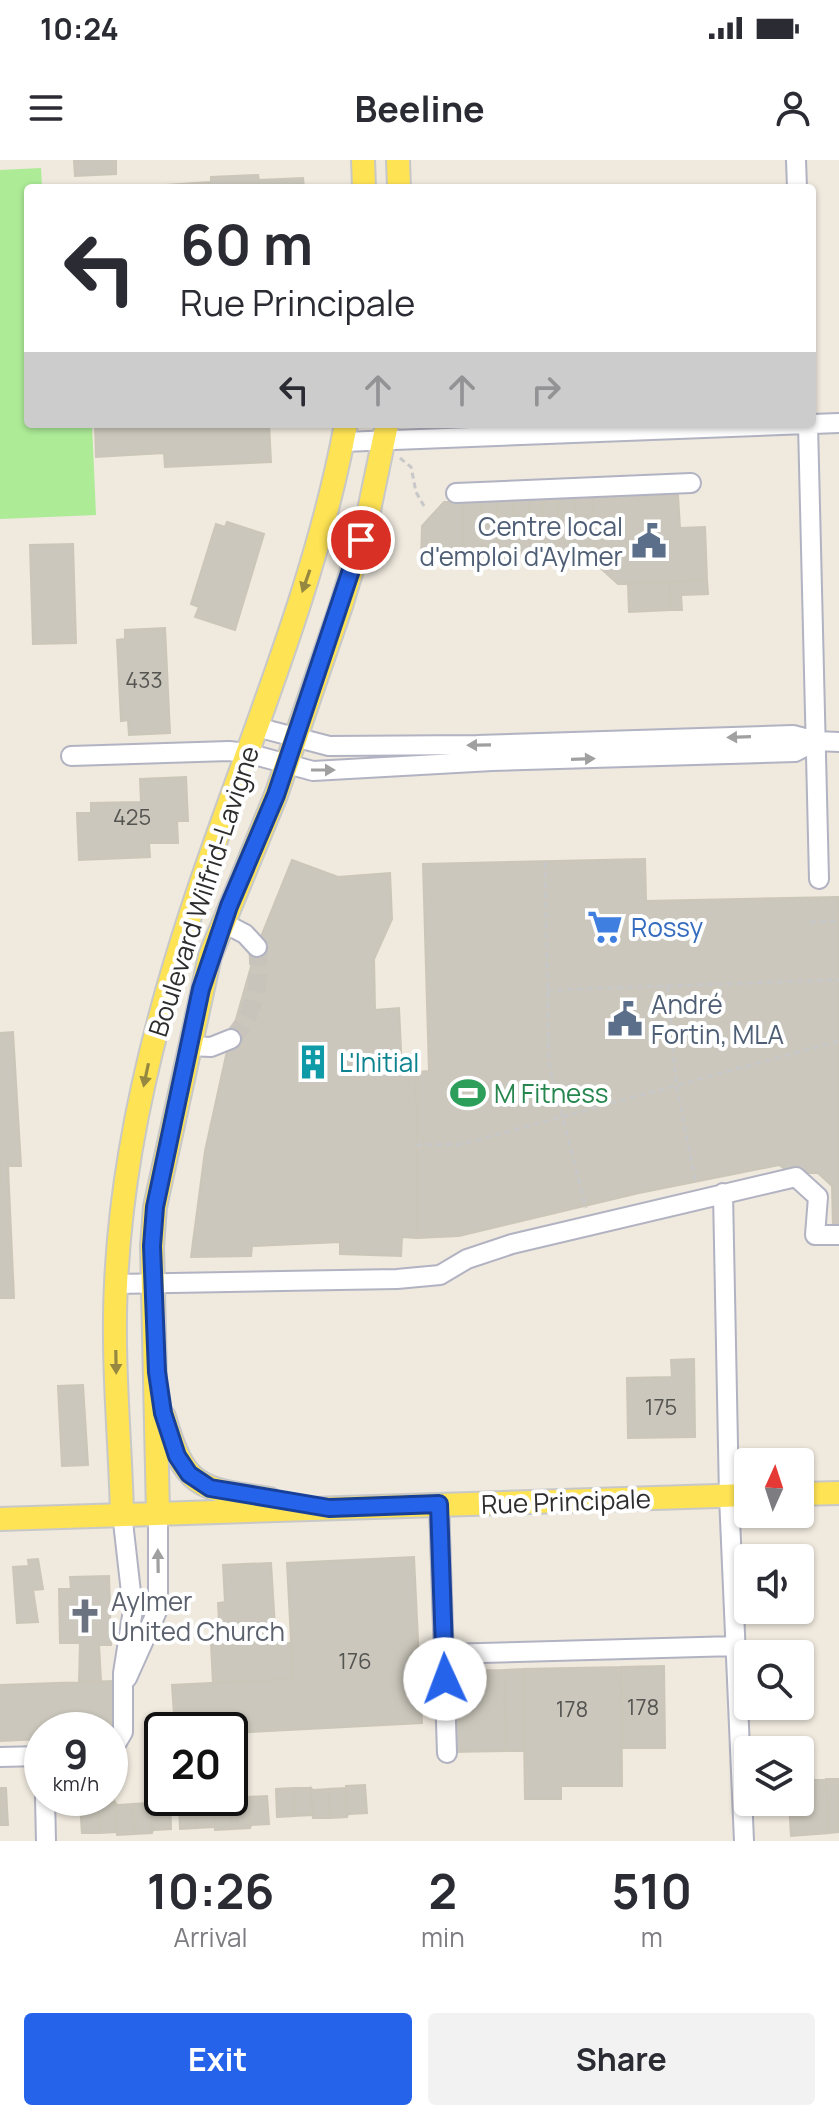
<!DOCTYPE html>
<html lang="en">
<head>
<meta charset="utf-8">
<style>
  :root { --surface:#fff; --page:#f2f2f3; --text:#2b2b33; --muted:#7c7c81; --accent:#2563eb }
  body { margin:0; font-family:Manrope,sans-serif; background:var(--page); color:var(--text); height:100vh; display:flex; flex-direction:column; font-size:30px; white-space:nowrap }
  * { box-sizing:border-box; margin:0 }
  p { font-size:26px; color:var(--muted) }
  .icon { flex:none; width:44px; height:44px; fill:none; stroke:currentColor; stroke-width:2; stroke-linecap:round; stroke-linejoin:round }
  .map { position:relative; height:1681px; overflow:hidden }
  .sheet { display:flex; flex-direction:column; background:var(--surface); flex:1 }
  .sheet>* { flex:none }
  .guide { position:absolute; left:24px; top:24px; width:792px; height:244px; border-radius:8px; box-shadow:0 2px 6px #0004; background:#fff; color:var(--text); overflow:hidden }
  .needle { width:52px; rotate:3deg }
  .buttons { position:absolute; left:734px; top:1288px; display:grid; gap:16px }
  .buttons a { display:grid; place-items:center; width:80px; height:80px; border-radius:8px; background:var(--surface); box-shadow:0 2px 6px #0004; font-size:40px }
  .speed { position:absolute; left:24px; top:1552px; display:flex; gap:16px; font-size:40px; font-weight:700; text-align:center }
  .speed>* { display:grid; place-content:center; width:104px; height:104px; border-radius:50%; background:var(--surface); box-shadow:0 2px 6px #0004; line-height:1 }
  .speed small { font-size:20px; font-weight:400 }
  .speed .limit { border:4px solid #111; border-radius:12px; background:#fff; color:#111 }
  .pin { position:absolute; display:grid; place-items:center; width:68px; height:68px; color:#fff; margin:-34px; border:4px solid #fff; border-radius:50%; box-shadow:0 2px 8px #0007 }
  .me { position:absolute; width:88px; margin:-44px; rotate:358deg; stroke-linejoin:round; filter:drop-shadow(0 0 6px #0008) }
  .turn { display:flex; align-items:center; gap:28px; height:168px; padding:0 24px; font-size:36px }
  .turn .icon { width:104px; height:104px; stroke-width:2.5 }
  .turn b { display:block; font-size:56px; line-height:68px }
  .lanes { display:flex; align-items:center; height:76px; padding:0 24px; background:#0003; justify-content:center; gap:40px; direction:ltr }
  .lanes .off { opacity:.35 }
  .eta { display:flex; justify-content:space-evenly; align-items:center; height:136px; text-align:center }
  .eta b { font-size:48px; font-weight:700; line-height:56px }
  .button { display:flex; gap:16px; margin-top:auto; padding:16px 24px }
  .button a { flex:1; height:92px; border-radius:8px; background:var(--accent); color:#fff; font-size:32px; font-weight:700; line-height:92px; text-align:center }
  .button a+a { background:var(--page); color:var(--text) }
  .status { display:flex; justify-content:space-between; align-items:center; height:56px; padding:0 40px; background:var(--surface); direction:ltr }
  .status svg { height:22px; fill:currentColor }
  header { display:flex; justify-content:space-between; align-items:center; height:104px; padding:0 24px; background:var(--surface); font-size:36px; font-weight:700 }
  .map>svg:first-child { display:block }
</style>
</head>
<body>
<div class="status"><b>10:24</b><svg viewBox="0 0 49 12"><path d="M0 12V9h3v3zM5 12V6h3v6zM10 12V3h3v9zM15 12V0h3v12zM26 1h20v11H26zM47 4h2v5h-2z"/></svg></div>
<header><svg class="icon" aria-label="menu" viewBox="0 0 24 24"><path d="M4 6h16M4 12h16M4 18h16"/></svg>Beeline<svg class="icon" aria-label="person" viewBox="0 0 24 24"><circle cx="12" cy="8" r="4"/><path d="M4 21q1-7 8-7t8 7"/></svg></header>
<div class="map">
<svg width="839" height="1681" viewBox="0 0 839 1681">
  <rect width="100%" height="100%" fill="#efe9de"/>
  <path fill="#adeb96" d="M41 8 42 28H28V264H92L96 355 0 359V10Z"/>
  <path fill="#cbc7bc" stroke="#cbc6b7" stroke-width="2" d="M74 0H116V14L75 16Z
    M258 15 259 20 303 18 304 28H166V25L211 22V17Z
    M95 264H269L271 302 165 307 164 293 96 297Z
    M678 335 680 368 705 367 707 420 618 424 595 403 592 337Z
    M592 337 594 394 577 395 575 338Z
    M557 338H575L577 395H560Z
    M557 338 560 395 545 396 542 339Z
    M529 339H542L545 396 531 397Z
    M529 339 531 397 514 398 513 340Z
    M497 340 498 398H483L481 341Z
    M497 340H513L514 398H498Z
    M481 341 483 398 464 399 463 342Z
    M444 342H463L464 399 421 401 422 366Z
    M227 362 264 374 235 470 195 457 199 447 191 444 216 364 225 367Z
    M73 384 76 483 33 484 30 385Z
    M707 420 708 434 681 435 682 450H670L669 422Z
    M669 422 670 450 629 452 628 424Z
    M165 468 170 573 129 575 128 560 121 561 117 480 125 479V470Z
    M186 617 188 661H177L178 683H149L150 697 79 700 77 653H91V643L141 642 140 619Z
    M645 699 646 741 839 737V1068H833L832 1026 818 1013H791L779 1005 639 1033 459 1076 417 1078 416 912 429 911 423 704Z
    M292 700 338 717 390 713 392 759 374 799 375 850 399 848 402 911 416 912 417 1078 402 1077 401 1096 340 1094V1082L252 1086 251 1096 191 1097 205 991 227 891 256 789Z
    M13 872 21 1006H8L14 1138H0V873Z
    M694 1199 695 1277 628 1278 627 1218 672 1217 671 1200Z
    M83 1225 88 1305 62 1306 58 1226Z
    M414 1397 422 1563 230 1573V1570H175L172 1525 293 1519 287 1403Z
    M38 1399 43 1429 33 1430 38 1462 17 1463 13 1407 29 1406 28 1400Z
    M271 1403 276 1483H291L293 1519 213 1523 211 1484 237 1483V1477L220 1478 218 1443 225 1442 223 1405Z
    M109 1416 111 1485H99L101 1521 79 1522 80 1483H60L59 1429H71L70 1417Z
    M664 1506 665 1588H622L621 1507Z
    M621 1507 622 1626H561V1639H525L523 1509Z
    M523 1509V1591H506L504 1510Z
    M504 1510 506 1591 450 1592 449 1511Z
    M113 1521 115 1576H110V1570H42V1579L0 1581V1525Z
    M826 1619H839V1672L829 1673Z
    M826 1619 829 1673 791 1676 789 1642H800V1620Z
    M365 1625 367 1653 348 1654 347 1657 346 1626Z
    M0 1628H6L7 1648H0Z
    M294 1628H311L312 1655 295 1656Z
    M294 1628 295 1656 277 1657 276 1629Z
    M311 1628 313 1630 328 1629 330 1658H313Z
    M346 1628 347 1657 330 1658 328 1629Z
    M267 1636 269 1664 251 1665 250 1668 248 1637Z
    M213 1638 215 1641H231L232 1669 215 1670Z
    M213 1638 215 1667 197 1668 196 1639Z
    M196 1639 197 1668 180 1669 179 1640Z
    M170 1640 171 1669 153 1670 152 1673 150 1641Z
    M248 1640 250 1668 232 1669 231 1641Z
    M115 1642 117 1645 133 1644 134 1674 117 1675Z
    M115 1642 117 1672 100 1673 98 1643Z
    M98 1643 100 1673H82L80 1644Z
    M150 1643 152 1673 134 1674 133 1644Z
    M0 1648H7L8 1665H0Z"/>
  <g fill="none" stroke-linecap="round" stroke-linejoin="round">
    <path stroke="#c8c3bb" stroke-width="18" stroke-dasharray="18 9" stroke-linecap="butt" d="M231 879C256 853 261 823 257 787"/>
    <g stroke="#b2b3c2" stroke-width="22">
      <path id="minor" d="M796 0 797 28
        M808 264 819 719
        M812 264 839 263
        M343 282 808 264
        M456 333 691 323
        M256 567 329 586 477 585 793 575 816 581 839 582
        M71 596 229 591 247 593 313 611 492 601 795 592 816 581
        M222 762 245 774 257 787
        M189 886 211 887 231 879
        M723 1033 729 1336 744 1681
        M116 1124 397 1119 440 1115 467 1099 512 1084 796 1017 818 1037 815 1075H839
        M439 1344 447 1593
        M444 1494 736 1486
        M127 1518 158 1449V1353
        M110 1587 116 1584 123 1572V1513L133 1450 122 1353
        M0 1597 42 1596
        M45 1638 46 1681"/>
    </g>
    <g stroke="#c8c8c8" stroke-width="26">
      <path id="major" d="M363 0 364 28
        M398 0 399 28
        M164 1257C185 1329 200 1329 270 1339
        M800 1334 839 1333
        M122 1353C120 1277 112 1200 116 1124 120 1034 137 943 160 857 213 656 308 468 346 264
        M158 1353 152 1086 155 1047 210 796 276 635 341 446 367 360 387 264
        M0 1359 748 1335"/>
    </g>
    <path stroke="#c8c8c8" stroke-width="3" stroke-dasharray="6 4" stroke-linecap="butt" d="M400 298 411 307 416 332 424 346
      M545 702 549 904 586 1048
      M810 762 839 761
      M668 827 676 924 696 1024
      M547 830 839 820
      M416 985 462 984 839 881"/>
    <use href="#minor" stroke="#fff" stroke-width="18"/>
    <use href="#major" stroke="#fee354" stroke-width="22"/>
  </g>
  <defs><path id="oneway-solid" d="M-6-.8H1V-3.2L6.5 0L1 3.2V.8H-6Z" transform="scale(2)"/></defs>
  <g fill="#968840">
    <use href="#oneway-solid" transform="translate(306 421) rotate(109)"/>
    <use href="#oneway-solid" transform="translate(146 915) rotate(102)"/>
    <use href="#oneway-solid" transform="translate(116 1202) rotate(89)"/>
  </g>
  <g fill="#a0a0a0">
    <use href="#oneway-solid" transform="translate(739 577) rotate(178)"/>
    <use href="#oneway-solid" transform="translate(479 585) rotate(179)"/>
    <use href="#oneway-solid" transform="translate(583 599) rotate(-2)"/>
    <use href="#oneway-solid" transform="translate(323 610)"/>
    <use href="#oneway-solid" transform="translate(158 1401) rotate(-91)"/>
  </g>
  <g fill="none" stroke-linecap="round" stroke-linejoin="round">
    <g stroke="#184099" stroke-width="20">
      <path id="route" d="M361 380 276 635 229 746 201 829 155 1047 152 1086 157 1212 163 1253 177 1296 189 1314 210 1328 329 1348 439 1344 445 1519"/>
    </g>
    <use href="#route" stroke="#2563eb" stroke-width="14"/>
  </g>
  <defs>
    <g id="civic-bare" transform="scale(2.76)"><path d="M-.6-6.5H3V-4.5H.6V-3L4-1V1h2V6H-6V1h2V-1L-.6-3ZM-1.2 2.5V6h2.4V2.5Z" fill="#5c6f8a" stroke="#fff" stroke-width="2.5" paint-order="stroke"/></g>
    <g id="supermarket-bare" transform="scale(2.76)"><path d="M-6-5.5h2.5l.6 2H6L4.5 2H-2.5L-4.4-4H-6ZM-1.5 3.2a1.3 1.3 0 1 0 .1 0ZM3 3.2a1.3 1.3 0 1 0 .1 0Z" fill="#3f7fe0" stroke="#fff" stroke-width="2.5" paint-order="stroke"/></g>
    <g id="building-bare" transform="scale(2.76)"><path d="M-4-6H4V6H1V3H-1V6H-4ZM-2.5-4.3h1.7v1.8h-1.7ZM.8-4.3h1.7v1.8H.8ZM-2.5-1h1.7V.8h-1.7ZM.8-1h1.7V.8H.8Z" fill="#0f9aa8" stroke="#fff" stroke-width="2.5" paint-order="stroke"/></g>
    <g id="stadium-bare" transform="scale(2.76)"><path d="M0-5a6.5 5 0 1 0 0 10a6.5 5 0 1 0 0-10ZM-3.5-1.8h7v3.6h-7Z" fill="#2e9e5b" stroke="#fff" stroke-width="2.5" paint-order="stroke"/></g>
    <g id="church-bare" transform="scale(2.76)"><path d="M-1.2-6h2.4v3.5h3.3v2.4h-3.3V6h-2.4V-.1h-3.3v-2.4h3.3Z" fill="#6b7280" stroke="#fff" stroke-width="2.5" paint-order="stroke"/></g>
  </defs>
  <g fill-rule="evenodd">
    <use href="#civic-bare" x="649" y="381"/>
    <use href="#supermarket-bare" x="605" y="767"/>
    <use href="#civic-bare" x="625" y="859"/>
    <use href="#building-bare" x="313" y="902"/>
    <use href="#stadium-bare" x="468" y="933"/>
    <use href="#church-bare" x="85" y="1456"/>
  </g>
  <g text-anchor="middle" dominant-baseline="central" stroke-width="8" stroke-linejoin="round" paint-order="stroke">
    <g font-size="22" fill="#545451">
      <text x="144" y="520">433</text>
      <text x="132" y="657">425</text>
      <text x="661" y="1247">175</text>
      <text x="355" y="1501">176</text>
      <text x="643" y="1547">178</text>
      <text x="572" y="1549">178</text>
    </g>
    <g font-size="26" fill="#4e5e75" stroke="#fff" text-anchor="end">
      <text x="623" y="366">Centre local<tspan x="623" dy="30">d'emploi d'Aylmer</tspan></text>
      <text x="651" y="844" text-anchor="start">André<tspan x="651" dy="30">Fortin, MLA</tspan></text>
    </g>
    <g font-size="26" fill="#2d2d2d" stroke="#fff">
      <text transform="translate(203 731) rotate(-72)">Boulevard Wilfrid-Lavigne</text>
      <text transform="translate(566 1341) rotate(-2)">Rue Principale</text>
    </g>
    <g font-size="26" fill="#366cbe" stroke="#fff" text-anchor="start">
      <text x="631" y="767">Rossy</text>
    </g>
    <g font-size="26" fill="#0d838f" stroke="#fff" text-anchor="start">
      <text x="339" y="902">L'Initial</text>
    </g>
    <g font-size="26" fill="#27864d" stroke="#fff" text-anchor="start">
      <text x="494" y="933">M Fitness</text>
    </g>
    <g font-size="26" fill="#5b616d" stroke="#fff" text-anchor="start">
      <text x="111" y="1441">Aylmer<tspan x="111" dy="30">United Church</tspan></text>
    </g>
  </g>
</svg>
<div class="buttons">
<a><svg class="needle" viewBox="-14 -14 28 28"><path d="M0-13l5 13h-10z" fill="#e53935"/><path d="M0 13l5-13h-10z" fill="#7c7c81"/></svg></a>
<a><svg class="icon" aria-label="sound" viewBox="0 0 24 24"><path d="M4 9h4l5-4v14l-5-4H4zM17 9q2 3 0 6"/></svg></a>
<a><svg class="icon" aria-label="search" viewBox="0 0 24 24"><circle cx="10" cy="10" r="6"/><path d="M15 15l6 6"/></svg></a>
<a><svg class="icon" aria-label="layers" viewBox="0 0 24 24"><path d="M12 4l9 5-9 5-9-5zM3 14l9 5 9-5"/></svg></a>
</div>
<div class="speed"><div>9<small>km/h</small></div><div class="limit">20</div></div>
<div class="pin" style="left:361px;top:380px;background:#d93025"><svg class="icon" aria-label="arrive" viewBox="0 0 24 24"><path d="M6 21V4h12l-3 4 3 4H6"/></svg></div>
<svg class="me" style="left:445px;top:1519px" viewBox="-20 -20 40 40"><circle r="19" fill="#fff"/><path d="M0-13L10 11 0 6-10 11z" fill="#2563eb"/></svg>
<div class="guide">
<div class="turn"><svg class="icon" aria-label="left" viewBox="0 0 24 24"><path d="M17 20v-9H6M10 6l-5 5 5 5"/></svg><div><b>60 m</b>Rue Principale</div></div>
<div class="lanes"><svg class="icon" aria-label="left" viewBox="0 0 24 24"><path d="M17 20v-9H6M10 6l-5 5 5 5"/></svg><svg class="icon off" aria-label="ahead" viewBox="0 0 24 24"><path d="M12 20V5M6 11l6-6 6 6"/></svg><svg class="icon off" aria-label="ahead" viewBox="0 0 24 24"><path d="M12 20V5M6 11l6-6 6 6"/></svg><svg class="icon off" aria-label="right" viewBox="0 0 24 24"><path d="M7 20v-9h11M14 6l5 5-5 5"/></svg></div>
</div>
</div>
<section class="sheet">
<div class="eta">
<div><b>10:26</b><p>Arrival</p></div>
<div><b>2</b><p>min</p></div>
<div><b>510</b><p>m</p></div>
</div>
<div class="button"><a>Exit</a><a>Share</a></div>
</section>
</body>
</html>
